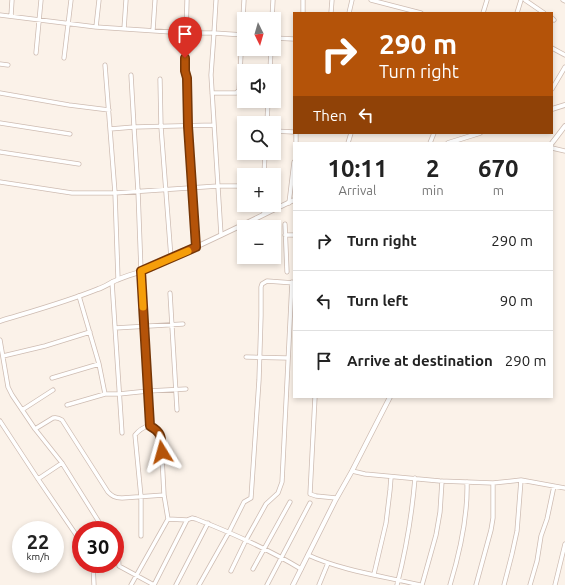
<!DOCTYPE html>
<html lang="en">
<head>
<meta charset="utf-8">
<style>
  :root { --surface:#fff; --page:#f6f6f6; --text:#222; --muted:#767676; --line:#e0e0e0 }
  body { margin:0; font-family:Ubuntu,sans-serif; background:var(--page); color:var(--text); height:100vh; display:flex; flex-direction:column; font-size:15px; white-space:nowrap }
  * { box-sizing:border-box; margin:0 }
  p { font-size:13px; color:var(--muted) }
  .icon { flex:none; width:22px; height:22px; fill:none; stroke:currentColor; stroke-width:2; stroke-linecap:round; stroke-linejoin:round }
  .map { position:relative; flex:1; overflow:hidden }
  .details { position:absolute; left:293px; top:142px; width:260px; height:256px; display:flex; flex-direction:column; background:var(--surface); border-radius:0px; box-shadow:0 2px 6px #0003 }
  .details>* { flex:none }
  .top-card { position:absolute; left:293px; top:12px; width:260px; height:122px; border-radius:0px; box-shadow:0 2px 6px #0003; background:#b45309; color:#fff; overflow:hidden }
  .needle { width:26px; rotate:175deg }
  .fabs { position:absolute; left:237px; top:12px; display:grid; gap:8px }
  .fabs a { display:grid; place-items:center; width:44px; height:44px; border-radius:0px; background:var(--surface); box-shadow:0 2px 6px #0003; font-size:20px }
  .speed { position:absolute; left:12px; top:521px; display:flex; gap:8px; font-size:20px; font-weight:700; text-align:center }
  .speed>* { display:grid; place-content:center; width:52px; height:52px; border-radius:50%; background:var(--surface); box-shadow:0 2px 6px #0003; line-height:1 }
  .speed small { font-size:10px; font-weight:400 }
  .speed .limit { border:6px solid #d22; background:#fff; color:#111 }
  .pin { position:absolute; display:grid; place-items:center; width:34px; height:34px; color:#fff; margin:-41px -17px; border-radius:50% 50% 50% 0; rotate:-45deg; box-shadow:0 0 4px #0007 }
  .pin .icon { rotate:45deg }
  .me { position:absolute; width:44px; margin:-22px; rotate:352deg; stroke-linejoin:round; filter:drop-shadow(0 0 3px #0008) }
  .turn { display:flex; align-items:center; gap:14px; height:84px; padding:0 20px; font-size:18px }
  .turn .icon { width:52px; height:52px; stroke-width:2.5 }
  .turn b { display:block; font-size:28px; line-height:34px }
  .then { display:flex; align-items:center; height:38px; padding:0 20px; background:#0003; gap:8px; font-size:15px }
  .eta { display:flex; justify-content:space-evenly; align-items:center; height:68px; text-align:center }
  .eta b { font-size:24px; font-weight:700; line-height:28px }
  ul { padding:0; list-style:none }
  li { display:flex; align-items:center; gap:12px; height:60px; padding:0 20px; border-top:1px solid var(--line) }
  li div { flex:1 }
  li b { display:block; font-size:15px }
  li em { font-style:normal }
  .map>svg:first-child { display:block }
</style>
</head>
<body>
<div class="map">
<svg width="565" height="585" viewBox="0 0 565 585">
  <rect width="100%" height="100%" fill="#fbf2e9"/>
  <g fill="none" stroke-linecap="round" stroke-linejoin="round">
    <g stroke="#cebcb2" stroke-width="5">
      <path id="minor" d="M187 0 185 71 187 78 188 126 196 247
        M216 0 214 33 211 75 221 235
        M371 0 421 13
        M525 0 544 13
        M563 0 565 1
        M303 13V0
        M331 13 332 0
        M349 13 352 0
        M483 13 487 0
        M517 13 521 0
        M0 15 96 27 186 33H214L244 35
        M11 16 12 0
        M552 18 554 20
        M272 19 273 0
        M96 27 99 0
        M124 29 126 0
        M153 30 155 0
        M274 38 294 39
        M552 48 565 55
        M36 53 41 0
        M64 58 71 0
        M0 64 8 65
        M105 65 115 193 118 279
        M270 71 271 49
        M131 75 134 127 138 191 141 271 150 425
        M160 79 161 127 171 258
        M552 89 565 67
        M0 93 69 105 109 110
        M212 93H236L239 90 244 0
        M0 123 70 134
        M267 123 268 101
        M110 129 134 127 214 125
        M274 131 294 132
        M296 143V133
        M348 143 351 133
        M430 143 434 133
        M552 148 565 151
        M0 152 79 164
        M264 175 265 153
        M0 182 72 193H115L218 186H244
        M289 203 294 162
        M264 205V214
        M285 224 287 272
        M285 235H294
        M112 282 122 433
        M170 293 177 410
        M79 296 99 364 105 394
        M115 328 183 324
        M0 340 8 387 12 395 35 429 62 463 104 530
        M3 356 45 346 90 332
        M246 357 288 358
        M52 378 99 364
        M315 397 310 494 316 496 336 498
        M67 405 105 394H119L148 391 186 389
        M22 410 53 390
        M0 421 38 479 81 542
        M35 429 53 418C57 417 59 418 62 420L108 492C112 496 115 498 122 498L164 495
        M352 471 365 474 440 481 493 483 521 480 565 488
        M38 479 62 463
        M141 536V497L135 435C139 430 144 427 150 425L156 429 161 438 164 495 168 519 187 520 192 518 196 519C232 533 268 549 301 569
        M115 546 118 552 119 566 154 585
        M308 555C343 571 383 576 420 585
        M93 564 94 585
        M253 569 290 502
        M231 571 246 540 266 504 278 493 282 482 292 282
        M374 574 386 523 390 490 391 477
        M131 585 168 519
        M154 585 187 520
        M176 585 208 523
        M199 585 229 532 244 502 251 498 259 380 261 316V287L262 284 267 281 294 283
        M267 585 310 503
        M319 585 328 563
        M397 585C406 550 412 514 415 478
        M422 585 436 535 440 512 442 481
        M450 585C460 552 468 517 467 482
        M476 585 491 530 493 518V483
        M504 585 512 554 517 531 521 480
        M530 585 537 561 541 536 547 519 554 486
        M555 585 565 544"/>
    </g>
    <g stroke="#cebcb2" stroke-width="5.5">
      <path id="tertiary" d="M552 109 565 105
        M448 143 480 133
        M552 143 565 126
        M0 321C33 311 66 302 98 289 105 287 111 282 117 280 125 276 134 274 143 271 194 249 244 224 294 200
        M293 585 335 501 352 471 390 397"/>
    </g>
    <use href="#minor" stroke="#fff" stroke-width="3.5"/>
    <use href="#tertiary" stroke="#fff" stroke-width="4"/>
  </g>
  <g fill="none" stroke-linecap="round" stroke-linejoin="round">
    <g stroke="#753606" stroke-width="10">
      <path id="route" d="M162 452C161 439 163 433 150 426L141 271 196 247 188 126 187 78 185 71V58"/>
    </g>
    <use href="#route" stroke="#b45309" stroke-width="7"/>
    <path stroke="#f59e0b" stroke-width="7" d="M143 307 141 271 188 251"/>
  </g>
</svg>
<div class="fabs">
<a><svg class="needle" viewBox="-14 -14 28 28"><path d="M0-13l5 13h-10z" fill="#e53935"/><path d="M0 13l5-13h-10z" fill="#767676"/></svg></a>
<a><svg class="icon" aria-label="sound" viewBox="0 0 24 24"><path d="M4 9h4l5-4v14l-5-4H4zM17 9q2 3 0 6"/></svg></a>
<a><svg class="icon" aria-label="search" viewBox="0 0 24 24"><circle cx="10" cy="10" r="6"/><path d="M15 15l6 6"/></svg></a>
<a>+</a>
<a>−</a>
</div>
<div class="speed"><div>22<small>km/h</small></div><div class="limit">30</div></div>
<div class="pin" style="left:185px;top:58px;background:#d93025"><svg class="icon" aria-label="arrive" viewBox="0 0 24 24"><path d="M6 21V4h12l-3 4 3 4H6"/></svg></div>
<svg class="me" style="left:162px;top:452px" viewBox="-20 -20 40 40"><path d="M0-17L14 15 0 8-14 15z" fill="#b45309" stroke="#fff" stroke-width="4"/></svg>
<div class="top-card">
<div class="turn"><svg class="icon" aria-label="right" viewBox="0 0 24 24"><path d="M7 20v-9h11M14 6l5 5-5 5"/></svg><div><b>290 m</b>Turn right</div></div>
<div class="then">Then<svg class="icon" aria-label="left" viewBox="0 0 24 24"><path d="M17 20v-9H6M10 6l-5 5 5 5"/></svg></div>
</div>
<section class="details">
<div class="eta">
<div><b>10:11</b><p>Arrival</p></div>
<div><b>2</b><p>min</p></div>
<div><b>670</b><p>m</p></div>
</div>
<ul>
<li><svg class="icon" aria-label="right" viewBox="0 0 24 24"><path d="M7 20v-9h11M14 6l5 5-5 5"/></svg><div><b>Turn right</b></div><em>290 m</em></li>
<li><svg class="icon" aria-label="left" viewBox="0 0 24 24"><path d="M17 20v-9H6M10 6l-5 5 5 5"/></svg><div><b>Turn left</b></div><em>90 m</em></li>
<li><svg class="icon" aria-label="arrive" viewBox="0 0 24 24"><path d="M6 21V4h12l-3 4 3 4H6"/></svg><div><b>Arrive at destination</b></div><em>290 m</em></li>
</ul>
</section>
</div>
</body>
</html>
